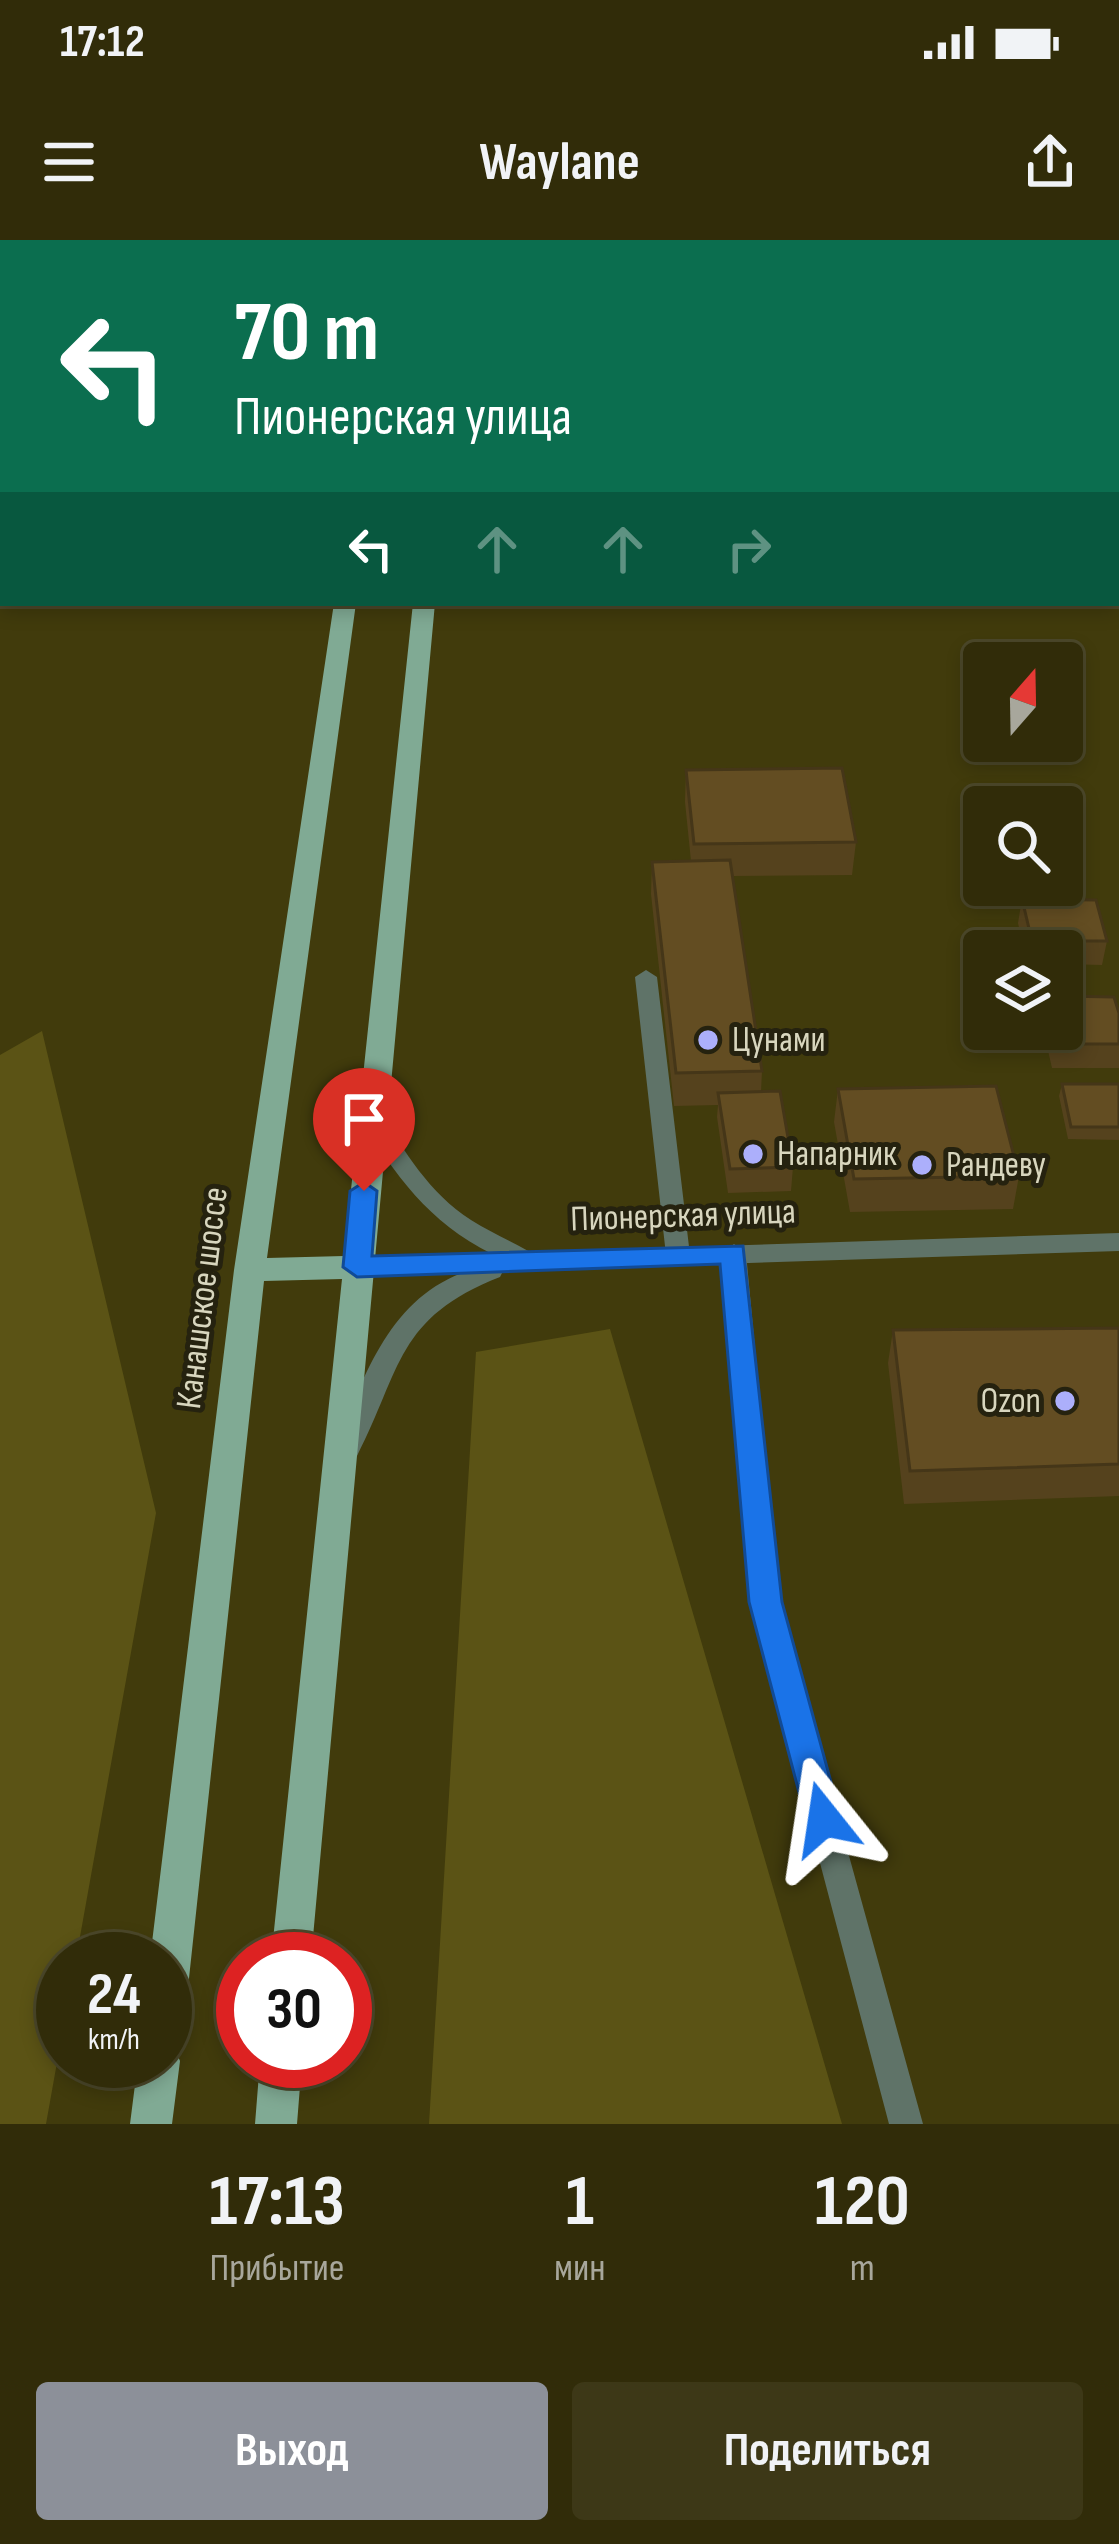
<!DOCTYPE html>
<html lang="ru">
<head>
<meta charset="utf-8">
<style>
  :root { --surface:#312c09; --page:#3d3817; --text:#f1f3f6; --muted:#a8a79c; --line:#4c482a; --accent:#8c9099 }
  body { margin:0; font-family:"Sofia Sans Condensed",sans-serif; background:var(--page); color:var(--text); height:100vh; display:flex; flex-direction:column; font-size:45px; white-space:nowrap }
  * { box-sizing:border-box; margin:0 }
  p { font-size:39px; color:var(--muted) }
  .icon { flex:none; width:66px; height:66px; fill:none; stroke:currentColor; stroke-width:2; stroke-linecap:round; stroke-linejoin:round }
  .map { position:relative; height:1884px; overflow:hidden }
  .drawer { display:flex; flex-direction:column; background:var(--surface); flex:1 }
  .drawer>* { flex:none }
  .guide { position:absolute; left:0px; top:0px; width:1119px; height:366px; box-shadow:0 6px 18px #0003,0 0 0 3px var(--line); background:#0b6e4f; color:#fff; overflow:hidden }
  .needle { width:78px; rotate:20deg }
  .controls { position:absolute; left:963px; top:402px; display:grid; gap:24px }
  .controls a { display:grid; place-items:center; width:120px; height:120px; border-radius:12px; background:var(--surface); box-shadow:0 6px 18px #0003,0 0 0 3px var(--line); font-size:60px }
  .speed { position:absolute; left:36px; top:1692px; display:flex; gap:24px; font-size:60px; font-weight:700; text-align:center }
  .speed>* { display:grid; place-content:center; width:156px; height:156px; border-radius:50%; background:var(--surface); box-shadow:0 6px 18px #0003,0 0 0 3px var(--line); line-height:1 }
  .speed small { font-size:30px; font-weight:400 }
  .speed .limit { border:18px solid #d22; background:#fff; color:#111 }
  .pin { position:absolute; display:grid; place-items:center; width:102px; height:102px; color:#fff; margin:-123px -51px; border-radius:50% 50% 50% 0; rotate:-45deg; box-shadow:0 0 12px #0007 }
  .pin .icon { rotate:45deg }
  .me { position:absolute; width:132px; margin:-66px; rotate:345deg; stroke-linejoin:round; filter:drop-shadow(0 0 9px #0008) }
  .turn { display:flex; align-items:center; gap:42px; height:252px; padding:0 36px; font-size:54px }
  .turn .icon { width:156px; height:156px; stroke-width:2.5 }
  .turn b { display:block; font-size:84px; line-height:102px }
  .lanes { display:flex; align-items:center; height:114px; padding:0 36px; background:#0003; justify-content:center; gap:60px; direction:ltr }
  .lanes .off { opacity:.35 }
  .eta { display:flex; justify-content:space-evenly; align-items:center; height:204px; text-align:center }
  .eta b { font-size:72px; font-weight:700; line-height:84px }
  .action { display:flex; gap:24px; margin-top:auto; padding:24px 36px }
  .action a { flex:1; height:138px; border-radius:12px; background:var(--accent); color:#fff; font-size:48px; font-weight:700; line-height:138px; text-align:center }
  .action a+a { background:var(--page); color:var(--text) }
  .status { display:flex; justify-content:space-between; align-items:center; height:84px; padding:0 60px; background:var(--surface); direction:ltr }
  .status svg { height:33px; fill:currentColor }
  header { display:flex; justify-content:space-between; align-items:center; height:156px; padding:0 36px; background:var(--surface); font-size:54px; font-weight:700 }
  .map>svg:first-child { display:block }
</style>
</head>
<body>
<div class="status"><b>17:12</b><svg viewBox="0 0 49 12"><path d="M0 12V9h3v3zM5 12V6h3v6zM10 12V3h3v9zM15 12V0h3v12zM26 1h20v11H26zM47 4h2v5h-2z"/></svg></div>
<header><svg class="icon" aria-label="menu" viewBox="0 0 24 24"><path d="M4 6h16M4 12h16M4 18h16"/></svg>Waylane<svg class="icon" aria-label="share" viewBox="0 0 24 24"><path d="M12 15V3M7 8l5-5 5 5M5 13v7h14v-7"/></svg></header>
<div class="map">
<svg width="1119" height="1884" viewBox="0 0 1119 1884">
  <rect width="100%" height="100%" fill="#413b0c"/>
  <path fill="#5b5315" d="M42 791 156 1273 76 1719H63V1789L46 1884H0V815Z
    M610 1089 842 1884H429L476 1112Z"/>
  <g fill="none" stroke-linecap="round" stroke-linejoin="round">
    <path fill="#8e8bd2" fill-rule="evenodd" d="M1116 311H1119V319H1116Z"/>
    <path fill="#5f7368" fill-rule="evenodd" d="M276 0H294L296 3H278Z
      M763 0H793L795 3H765Z
      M0 333H3L0 355Z
      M646 730 657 737 690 1015 678 1024 666 1015 635 737Z"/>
    <path fill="#5f7368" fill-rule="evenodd" d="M734 1004 746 1013 779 1362 923 1884H889L751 1362 722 1013Z"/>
    <path fill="#5f7368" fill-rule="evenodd" d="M371 868 379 870C405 912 429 953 471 980 490 992 511 1001 530 1012L1119 993V1011L503 1031 500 1037C396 1078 402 1128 357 1216L347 1219 337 1216 334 1209C363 1141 386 1062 462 1033L357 1036 348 1033 345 1027 348 1021 492 1014C428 982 395 935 359 876Z"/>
    <path fill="#80aa94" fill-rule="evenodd" d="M438 0H456L437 3Z
      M498 0H516L497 3Z
      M334 363H356L267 1018 344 1016 413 363H435L311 1719H271L342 1039 264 1041 186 1766 180 1780 165 1786V1719H150L234 1030Z
      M165 1803 174 1807 180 1821 172 1884H130L138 1821H165Z
      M260 1821H302L297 1884H255Z"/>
  </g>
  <path fill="#55421d" d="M1114 0H1119V45H1116V3H1113Z
    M1116 83H1119V170L1116 169Z
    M686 530 856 602 852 635 732 636 762 831 761 852 793 927 791 951 728 953 717 877 718 865 674 866 651 654 652 622 691 621 685 562Z
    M1022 659 1107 701 1102 725 1062 724V711H1024L1018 683Z
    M1119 773V828H1052L1043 789H1062Z
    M1062 844H1119V900L1068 899 1059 856Z
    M838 849 1019 936 1013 969 850 972 834 882Z
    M1119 1088V1256L904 1264 888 1123 893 1090Z"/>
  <path fill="#453618" d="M3 253V290L0 303V265Z"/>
  <path fill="#634d22" stroke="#453618" stroke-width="3" d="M831 0H855L920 3H830Z
    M1116 0H1119V25H1116Z
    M1116 83H1119V141H1116Z
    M842 528 856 602 694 604 686 530Z
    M730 620 762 831 676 833 652 622Z
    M1022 659 1096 660 1107 701H1032Z
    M1062 756 1114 757 1119 773V804H1057L1053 789H1062Z
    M1062 844H1119V887H1071Z
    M996 846 1019 936 854 939 838 849Z
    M780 851 793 927 730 929 718 853Z
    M1119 1088V1224L910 1231 893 1090Z"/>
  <path fill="#1a73e8" stroke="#114b97" stroke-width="3" d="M364 942 377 951 372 1016 743 1006 782 1362 841 1579 836 1590 824 1595 811 1590 806 1579 749 1362 720 1024 357 1037 343 1027 350 951Z"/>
  <g fill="#acaffb" stroke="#25220f" stroke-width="4.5">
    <circle cx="708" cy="800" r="12"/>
    <circle cx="753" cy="914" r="12"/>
    <circle cx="922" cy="925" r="12"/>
    <circle cx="1065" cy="1161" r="12"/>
  </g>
  <g text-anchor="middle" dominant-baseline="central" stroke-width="10" stroke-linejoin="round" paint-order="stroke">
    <g font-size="36" fill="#d8d6be" stroke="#25220f" text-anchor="start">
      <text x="732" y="800">Цунами</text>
      <text x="777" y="914">Напарник</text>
      <text x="946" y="925">Рандеву</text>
      <text x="1041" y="1161" text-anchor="end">Ozon</text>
    </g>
    <g font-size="36" fill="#d8d6be" stroke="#25220f">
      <text transform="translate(683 976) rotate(-2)">Пионерская улица</text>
      <text transform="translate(203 1058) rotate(-83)">Канашское шоссе</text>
    </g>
  </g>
</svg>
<div class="controls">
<a><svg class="needle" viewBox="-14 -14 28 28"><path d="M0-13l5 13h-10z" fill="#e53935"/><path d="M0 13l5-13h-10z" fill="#a8a79c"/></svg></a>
<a><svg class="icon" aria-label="search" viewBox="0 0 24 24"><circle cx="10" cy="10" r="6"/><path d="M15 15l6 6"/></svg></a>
<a><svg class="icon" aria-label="layers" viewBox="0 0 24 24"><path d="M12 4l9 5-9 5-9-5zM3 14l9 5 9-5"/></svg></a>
</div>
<div class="speed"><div>24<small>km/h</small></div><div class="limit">30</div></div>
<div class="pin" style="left:364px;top:951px;background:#d93025"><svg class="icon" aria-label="arrive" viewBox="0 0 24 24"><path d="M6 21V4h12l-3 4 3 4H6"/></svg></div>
<svg class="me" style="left:824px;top:1579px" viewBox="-20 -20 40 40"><path d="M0-17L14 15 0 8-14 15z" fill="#1a73e8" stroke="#fff" stroke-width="4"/></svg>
<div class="guide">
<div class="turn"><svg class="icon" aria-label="left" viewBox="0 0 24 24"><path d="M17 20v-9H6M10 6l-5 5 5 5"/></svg><div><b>70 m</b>Пионерская улица</div></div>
<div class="lanes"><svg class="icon" aria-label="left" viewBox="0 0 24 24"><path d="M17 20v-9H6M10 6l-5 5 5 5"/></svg><svg class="icon off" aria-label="ahead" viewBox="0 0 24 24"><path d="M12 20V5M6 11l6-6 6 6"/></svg><svg class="icon off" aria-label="ahead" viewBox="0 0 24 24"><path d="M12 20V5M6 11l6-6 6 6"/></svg><svg class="icon off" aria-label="right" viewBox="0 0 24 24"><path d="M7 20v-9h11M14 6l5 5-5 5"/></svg></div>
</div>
</div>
<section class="drawer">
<div class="eta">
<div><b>17:13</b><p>Прибытие</p></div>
<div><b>1</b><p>мин</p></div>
<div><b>120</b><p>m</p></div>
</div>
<div class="action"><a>Выход</a><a>Поделиться</a></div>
</section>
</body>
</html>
